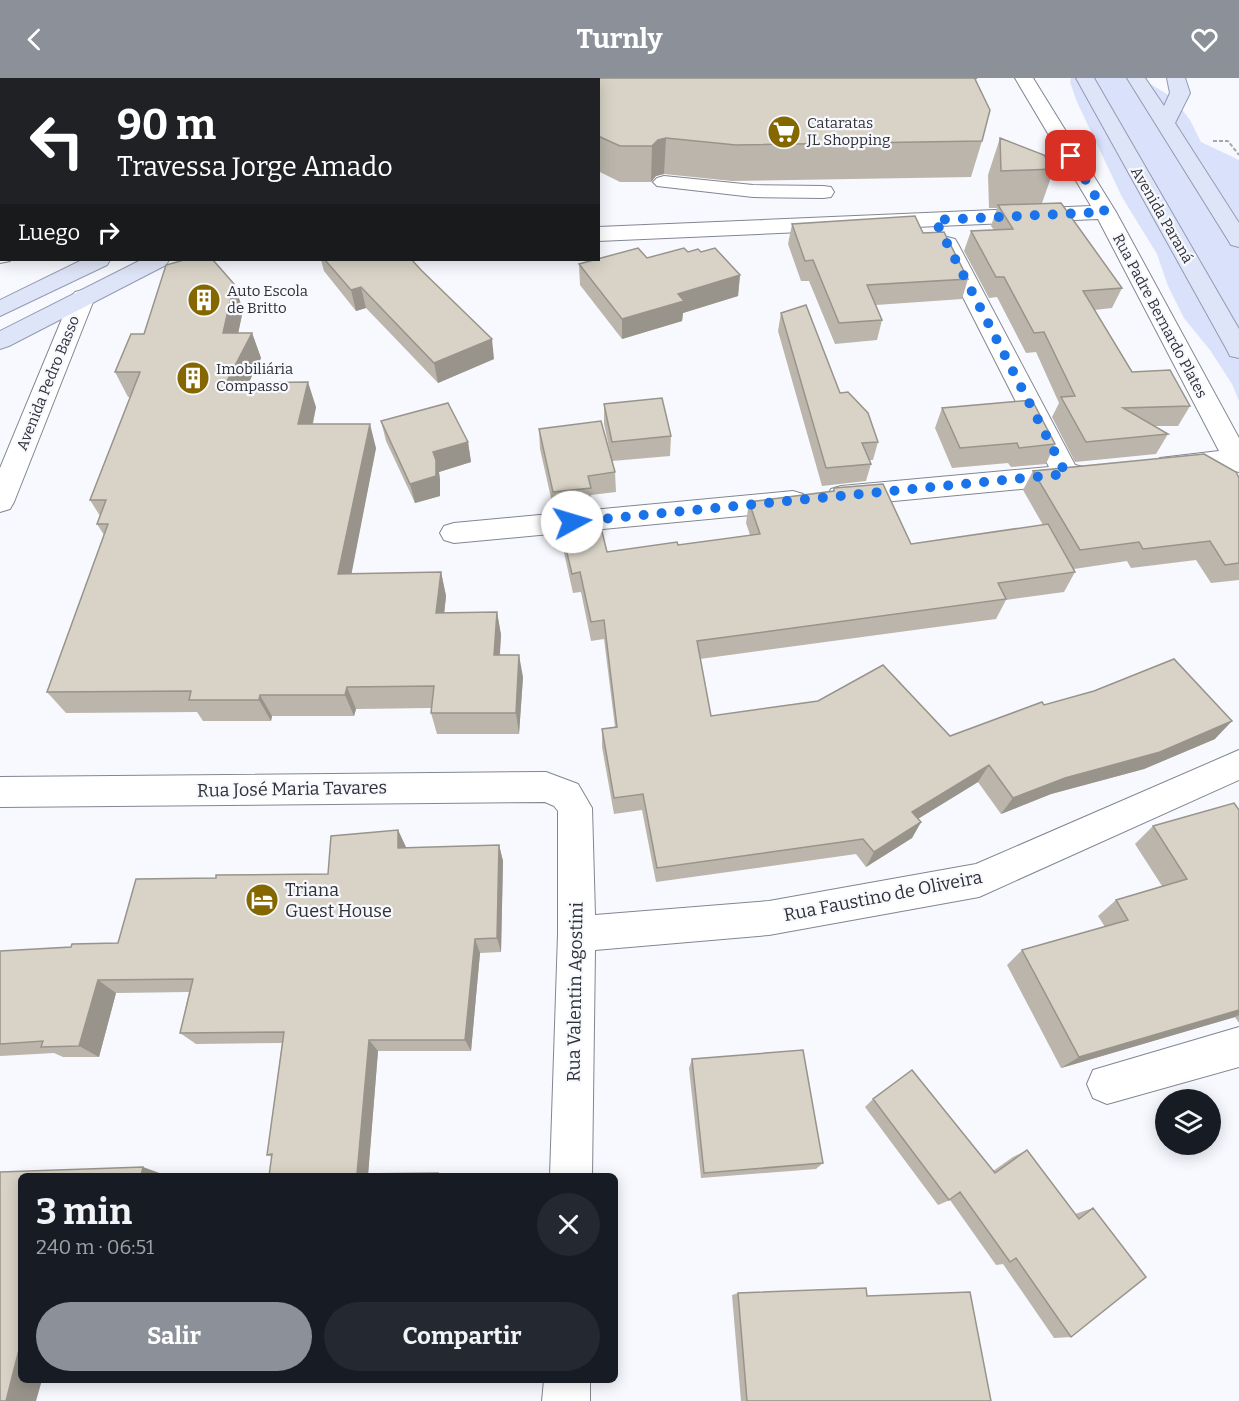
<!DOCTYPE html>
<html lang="es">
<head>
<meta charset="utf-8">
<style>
  :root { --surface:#171b24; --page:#242831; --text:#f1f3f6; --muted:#9ea1a6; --accent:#8c9099 }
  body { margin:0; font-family:Bitter,serif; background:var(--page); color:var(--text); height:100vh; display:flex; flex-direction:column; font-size:22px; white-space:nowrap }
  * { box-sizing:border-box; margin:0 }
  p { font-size:20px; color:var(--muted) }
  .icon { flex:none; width:33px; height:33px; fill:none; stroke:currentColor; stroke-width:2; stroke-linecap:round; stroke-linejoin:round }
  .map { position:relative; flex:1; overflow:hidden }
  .details { position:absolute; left:18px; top:1095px; width:600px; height:210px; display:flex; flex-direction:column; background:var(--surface); border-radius:9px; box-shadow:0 3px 15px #0003 }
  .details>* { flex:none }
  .top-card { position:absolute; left:0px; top:0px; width:600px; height:183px; box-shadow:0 3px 15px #0003; background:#202124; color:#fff; overflow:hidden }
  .fabs { position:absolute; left:1155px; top:1011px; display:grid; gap:12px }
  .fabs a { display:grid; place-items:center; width:66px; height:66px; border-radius:50%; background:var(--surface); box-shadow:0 3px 15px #0003; font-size:30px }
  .pin { position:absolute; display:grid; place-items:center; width:51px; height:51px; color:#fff; margin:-26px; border-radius:12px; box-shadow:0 3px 9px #0006 }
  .me { position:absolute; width:66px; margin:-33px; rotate:84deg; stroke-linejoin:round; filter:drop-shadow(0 0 4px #0008) }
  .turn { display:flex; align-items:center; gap:21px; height:126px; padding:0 18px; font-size:27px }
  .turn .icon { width:78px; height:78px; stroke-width:2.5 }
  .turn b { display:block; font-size:42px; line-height:51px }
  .then { display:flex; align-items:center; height:57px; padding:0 18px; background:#0003; gap:12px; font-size:22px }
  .round { display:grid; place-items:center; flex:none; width:63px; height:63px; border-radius:32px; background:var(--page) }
  .head { display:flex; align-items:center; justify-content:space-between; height:102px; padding:0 18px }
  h1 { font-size:36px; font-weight:700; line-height:45px }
  .primary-button { display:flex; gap:12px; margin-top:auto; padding:12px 18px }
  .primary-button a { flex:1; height:69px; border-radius:36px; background:var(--accent); color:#fff; font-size:24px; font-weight:700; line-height:69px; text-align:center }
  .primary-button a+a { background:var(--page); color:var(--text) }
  header { display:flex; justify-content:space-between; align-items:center; height:78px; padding:0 18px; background:var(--accent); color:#fff; font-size:27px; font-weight:700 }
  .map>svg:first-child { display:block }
</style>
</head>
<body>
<header><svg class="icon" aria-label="back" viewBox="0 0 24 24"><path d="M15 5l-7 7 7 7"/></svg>Turnly<svg class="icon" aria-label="heart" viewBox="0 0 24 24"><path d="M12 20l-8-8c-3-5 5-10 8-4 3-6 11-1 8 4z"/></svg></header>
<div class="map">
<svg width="1239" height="1323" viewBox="0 0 1239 1323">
  <rect width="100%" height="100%" fill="#f7f9fe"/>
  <path fill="#d9e1fb" d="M1071 0H1141L1173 20 1190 42 1201 64 1239 82V323L1232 306 1210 272 1184 240 1168 208 1157 176 1122 119 1077 24 1070 4Z"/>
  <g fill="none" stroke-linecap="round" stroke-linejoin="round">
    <g stroke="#828691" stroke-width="2">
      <path id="minor" d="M266 0H284L265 2Z
        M1015 0H1033L1116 134 1239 360V394C1214 387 1186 401 1160 394L1156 387 1160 380 1219 373 1098 141 598 163V149L1091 128Z
        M664 98 753 107 823 108 831 109 834 114 831 119 823 120 753 119 657 108 653 104 657 100Z
        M947 159 955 161 958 166 1075 387 1083 389 1087 396 1083 403 1073 406 841 428 831 425 827 418 831 411 841 408 1049 389 936 166 939 161Z
        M0 171 2 182 10 183 0 185Z
        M83 212 91 214 95 219 14 424 10 431 0 434V390L71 219 75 214Z
        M793 413 803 416 807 423 803 430 793 433 454 465 444 462 440 455 444 448 454 445Z
        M1239 672V702L979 819 769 857 595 872 592 1098H550L558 856V733L554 728 545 724 0 729V699L546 694 578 706 592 730 595 837 769 823 976 786Z
        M1239 949V989L1107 1026 1093 1020 1087 1006 1093 992Z
        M544 1302H590V1323H542Z"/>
    </g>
    <g stroke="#939bb2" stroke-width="2">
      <path id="major" d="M445 0H465L444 2Z
        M493 0H512L492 2Z
        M1076 0H1094L1239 251V280L1230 278 1227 272Z
        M1127 0H1145L1164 28 1170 15 1167 0H1185L1190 15 1175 45 1239 145V169L1231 167 1228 162Z
        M82 182H110L107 187 0 238V222Z
        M141 182H169L166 187 9 268 0 271V253Z"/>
    </g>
    <path stroke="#a5a7ac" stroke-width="2" stroke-dasharray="4 2" stroke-linecap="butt" d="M1213 63H1228L1239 77"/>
    <use href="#minor" fill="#fff" fill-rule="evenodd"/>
    <use href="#major" fill="#dfe5f8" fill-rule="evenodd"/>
  </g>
  <path fill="#bbb5ab" d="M598 2 977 5 982 63 971 99 732 103 664 96 656 98 651 104H620L598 93Z
    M1000 60 1054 91 1042 125 1122 210 1112 230 1094 232 1132 294 1190 328 1178 348H1155L1168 356 1156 376 1075 384 1052 339 1059 325 1036 274 1026 275 997 219 989 220 964 173 971 153 994 152 991 148 997 130H989L988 97Z
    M792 146 923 155 968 201 962 221 876 227 882 242 877 262 835 266 809 203H801L788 166Z
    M688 174H701L740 197 738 218 683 235 682 243 622 261 580 207 579 186 647 180Z
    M321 182H412L494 281 438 305 366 230 356 233 324 193Z
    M234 206 243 232 238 255H252L261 280 249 304 316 329 313 346 376 370 351 496 441 494 446 518 444 535 497 534 501 557 500 577 523 599 519 656H437L431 635V630L356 631 354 638H272L271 643H203L197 634 66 635 47 614 104 457 97 446 100 438 90 422 130 319H128L115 294Z
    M781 235 840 315 878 364 873 382H870L871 386 866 403 822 408 778 253Z
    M604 326 671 358 670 378 612 383 604 346Z
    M942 330 1055 366 1046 386 1011 389 1008 385 952 390 935 350Z
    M381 343 468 364 471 384 439 394 440 402V418L415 425 386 363Z
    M539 351 615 394 616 414 591 417 592 430 554 433 540 371Z
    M1033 393 1239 400V502L1211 505 1196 482 1131 490 1127 483 1074 491 1075 494 1064 514 1006 522 996 541 700 581 711 638 950 658 1044 627 1215 661 1144 691 1051 716 1001 736 978 704 918 741 921 744 912 760 866 789 856 776 656 804 642 732 614 736 602 669V651L615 649 604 561 591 563 581 514 573 515 560 457 558 437 607 474 678 467 750 457 746 445 749 424 833 414 834 410 911 466 1043 447 1023 412Z
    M1239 732V945L1235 939 1061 990 1007 887 1022 872 1105 849 1098 838 1116 822 1162 808 1135 766 1153 748Z
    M398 752 406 770 499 767 503 783 501 874 480 875 471 973H378L368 1096 438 1095 441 1098H269L272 1079 267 1077 282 965 196 966 180 955 189 914 116 915 99 979H63L54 975 0 978V873L71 869 118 865 216 800 328 796Z
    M692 981 823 1085 816 1091 701 1100 689 990Z
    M873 1021 993 1093 1013 1079 1027 1072 1075 1136 1093 1130 1071 1259 1054 1260 1003 1186 996 1187 950 1122 938 1127 865 1029Z
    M738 1215 867 1218 991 1323H741L732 1217Z"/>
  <path fill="#98948b" d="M666 60 664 96 656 98 651 104 652 68 658 62Z
    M740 197 738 218 683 235 682 243 622 261V241L678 216Z
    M234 206 243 232 233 280 223 255Z
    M361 209 366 230 356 233 351 212Z
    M252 255 261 280 236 330 226 305Z
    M492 261 494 281 438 305 434 285Z
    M308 304 316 329 307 371 298 346Z
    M370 346 376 370 347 519 338 496Z
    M468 364 471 384 439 394 440 402V418L415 425 410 406 433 374Z
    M441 494 446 518 442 557 436 535Z
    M497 534 501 557 498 599 494 577Z
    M519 577 523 599 519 656 516 635Z
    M347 609 356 631 354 638 345 617Z
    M260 617 272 638 271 643 259 622Z
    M1232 643 1215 661 1144 691 1051 716 1001 736 1013 720 1065 700Z
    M989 687 978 704 903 750 912 734Z
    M921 744 912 760 866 789 874 774Z
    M398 752 406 769 405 787 398 770Z
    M499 767 503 783 501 874 497 860Z
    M475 861 480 875 471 973 465 962Z
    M98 902 116 915 99 979 79 968Z
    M1239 932V937L1235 939 1061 990 1079 979Z
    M369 962 378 973 368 1098 357 1096Z
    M143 1089 165 1097V1098H141Z
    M21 1264V1302H42L36 1323H6Z"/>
  <path fill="#d9d3c7" stroke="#98948b" stroke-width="1.5" d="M529 0H977L975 1 990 32 982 63 736 67 666 60 658 62 652 68H620L598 58V2H526Z
    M1000 60 1044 77 1054 91 1001 93Z
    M1061 125 1122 210 1083 213 1132 294 1170 292 1190 328 1123 330 1168 356 1086 364 1061 319 1075 318 1044 254 1034 255 1004 199H996L971 153 1013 151 998 127Z
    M915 138 923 155 944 154 968 201 867 207 882 242 839 245 813 182 805 183 792 146Z
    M638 170 647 180 684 170 688 174 698 171 701 174 715 170 740 197 678 216 684 223 622 241 579 186Z
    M184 182H213L234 206 223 255H252L226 305 308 304 298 346H370L338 496 441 494 436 535 497 534 494 577H519L516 635H431L434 608 347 609 345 617H260L259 622H189L191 613 47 614 108 446H97L106 422H90L140 294H115L131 256H144L166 187Z
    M325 182H412L421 192 492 261 434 285 361 209 351 212Z
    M806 227 840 315 848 314 868 335 878 364 862 365 871 386 826 390 781 235Z
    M662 320 671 358 612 364 604 326Z
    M1032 322 1055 366 1019 370 1017 365 960 370 942 330Z
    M448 325 468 364 433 374 436 382V398L410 406 381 343Z
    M601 343 615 394 588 398 591 410 553 414 539 351Z
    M1204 376 1236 394 1239 400V485L1225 487 1210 463 1143 471 1139 464 1080 472 1033 393Z
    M883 406 911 466 1048 446 1075 494 998 505 1006 521 697 563 711 638 818 623 883 587 950 658 1042 624 1044 627 1094 613 1174 581 1232 643 1160 674 1065 700 1013 720 989 687 912 734 921 744 874 774 863 761 657 790 643 716 614 720 602 651 617 649 604 542 591 544 580 494 572 496 558 437 597 433 607 474 677 464 678 467 760 456 749 424 834 413V410Z
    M1234 725 1239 732V932L1079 979 1022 872 1128 842 1116 822 1187 801 1153 748Z
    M398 752V770L499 767 497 860 475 861 465 962H369L357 1096 438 1095 437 1098H269L272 1076 267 1077 284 954 180 955 193 901 98 902 79 968 41 969 43 963 0 966V873L71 869 72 866 118 865 136 801 216 800V797L328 796 331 758Z
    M803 972 823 1085 704 1095 692 981Z
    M912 992 995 1095 1027 1072 1079 1141 1093 1130 1146 1199 1071 1259 1016 1180 1010 1184 960 1114 949 1122 873 1021Z
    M143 1089 141 1098H21V1264L6 1323H0V1094Z
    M866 1210 867 1218 970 1214 991 1323H747L738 1215Z"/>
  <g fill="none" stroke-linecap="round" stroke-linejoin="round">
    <path stroke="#1a73e8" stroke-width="10" stroke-dasharray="0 18" d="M572 444 1066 396 935 142 1105 134 1071 78"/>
  </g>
  <defs>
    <g id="supermarket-disc" transform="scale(1.725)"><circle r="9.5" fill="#856700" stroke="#f7f9fe"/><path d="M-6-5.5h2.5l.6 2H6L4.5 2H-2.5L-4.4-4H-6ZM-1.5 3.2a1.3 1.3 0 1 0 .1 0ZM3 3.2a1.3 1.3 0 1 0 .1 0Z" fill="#fff"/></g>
    <g id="building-disc" transform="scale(1.725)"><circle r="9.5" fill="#856700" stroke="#f7f9fe"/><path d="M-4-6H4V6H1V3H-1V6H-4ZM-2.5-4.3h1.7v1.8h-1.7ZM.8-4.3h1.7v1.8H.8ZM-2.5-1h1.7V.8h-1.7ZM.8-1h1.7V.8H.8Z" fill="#fff"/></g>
    <g id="hotel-disc" transform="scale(1.725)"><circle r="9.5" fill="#856700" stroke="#f7f9fe"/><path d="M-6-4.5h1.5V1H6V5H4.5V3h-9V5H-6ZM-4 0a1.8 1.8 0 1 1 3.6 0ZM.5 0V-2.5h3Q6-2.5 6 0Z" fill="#fff"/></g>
  </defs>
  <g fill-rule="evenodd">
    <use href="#supermarket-disc" x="784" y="54"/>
    <use href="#building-disc" x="204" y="222"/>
    <use href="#building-disc" x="193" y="300"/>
    <use href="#hotel-disc" x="262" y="822"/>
  </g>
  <g text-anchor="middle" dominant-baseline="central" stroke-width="4.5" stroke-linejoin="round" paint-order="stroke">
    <g font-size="15" fill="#2f3136" stroke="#f7f9fe" text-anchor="start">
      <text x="807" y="45">Cataratas<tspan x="807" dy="17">JL Shopping</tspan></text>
      <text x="227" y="213">Auto Escola<tspan x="227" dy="17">de Britto</tspan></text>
      <text x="216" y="291">Imobiliária<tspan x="216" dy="17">Compasso</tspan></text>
    </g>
    <g font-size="15" fill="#2f3136" stroke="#f7f9fe">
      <text transform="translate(1162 137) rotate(60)">Avenida Paraná</text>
      <text transform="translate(1160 238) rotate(62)">Rua Padre Bernardo Plates</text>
      <text transform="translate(48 305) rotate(-68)">Avenida Pedro Basso</text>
    </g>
    <g font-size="18" fill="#2f3136" stroke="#f7f9fe">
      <text transform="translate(292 711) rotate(-1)">Rua José Maria Tavares</text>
      <text transform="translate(883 818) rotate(-11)">Rua Faustino de Oliveira</text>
      <text transform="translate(575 914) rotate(-89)">Rua Valentin Agostini</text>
    </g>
    <g font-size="18" fill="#2f3136" stroke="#f7f9fe" text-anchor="start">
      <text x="285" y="812">Triana<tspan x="285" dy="21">Guest House</tspan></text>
    </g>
  </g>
</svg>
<div class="fabs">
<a><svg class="icon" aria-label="layers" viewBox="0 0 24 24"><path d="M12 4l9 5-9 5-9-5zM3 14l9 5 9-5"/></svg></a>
</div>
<div class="pin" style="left:1071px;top:78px;background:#d93025"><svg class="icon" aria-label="arrive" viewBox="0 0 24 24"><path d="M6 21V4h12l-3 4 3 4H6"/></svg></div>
<svg class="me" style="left:572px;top:444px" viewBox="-20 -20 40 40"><circle r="19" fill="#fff"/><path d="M0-13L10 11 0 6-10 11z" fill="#1a73e8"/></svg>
<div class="top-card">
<div class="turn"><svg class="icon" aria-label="left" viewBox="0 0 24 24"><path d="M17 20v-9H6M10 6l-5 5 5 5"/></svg><div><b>90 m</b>Travessa Jorge Amado</div></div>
<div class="then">Luego<svg class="icon" aria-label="right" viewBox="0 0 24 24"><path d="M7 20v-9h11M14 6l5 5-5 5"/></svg></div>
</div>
<section class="details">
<div class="head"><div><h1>3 min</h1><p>240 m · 06:51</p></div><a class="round"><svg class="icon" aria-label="close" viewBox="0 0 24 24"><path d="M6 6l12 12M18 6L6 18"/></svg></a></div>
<div class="primary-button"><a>Salir</a><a>Compartir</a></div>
</section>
</div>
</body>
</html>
